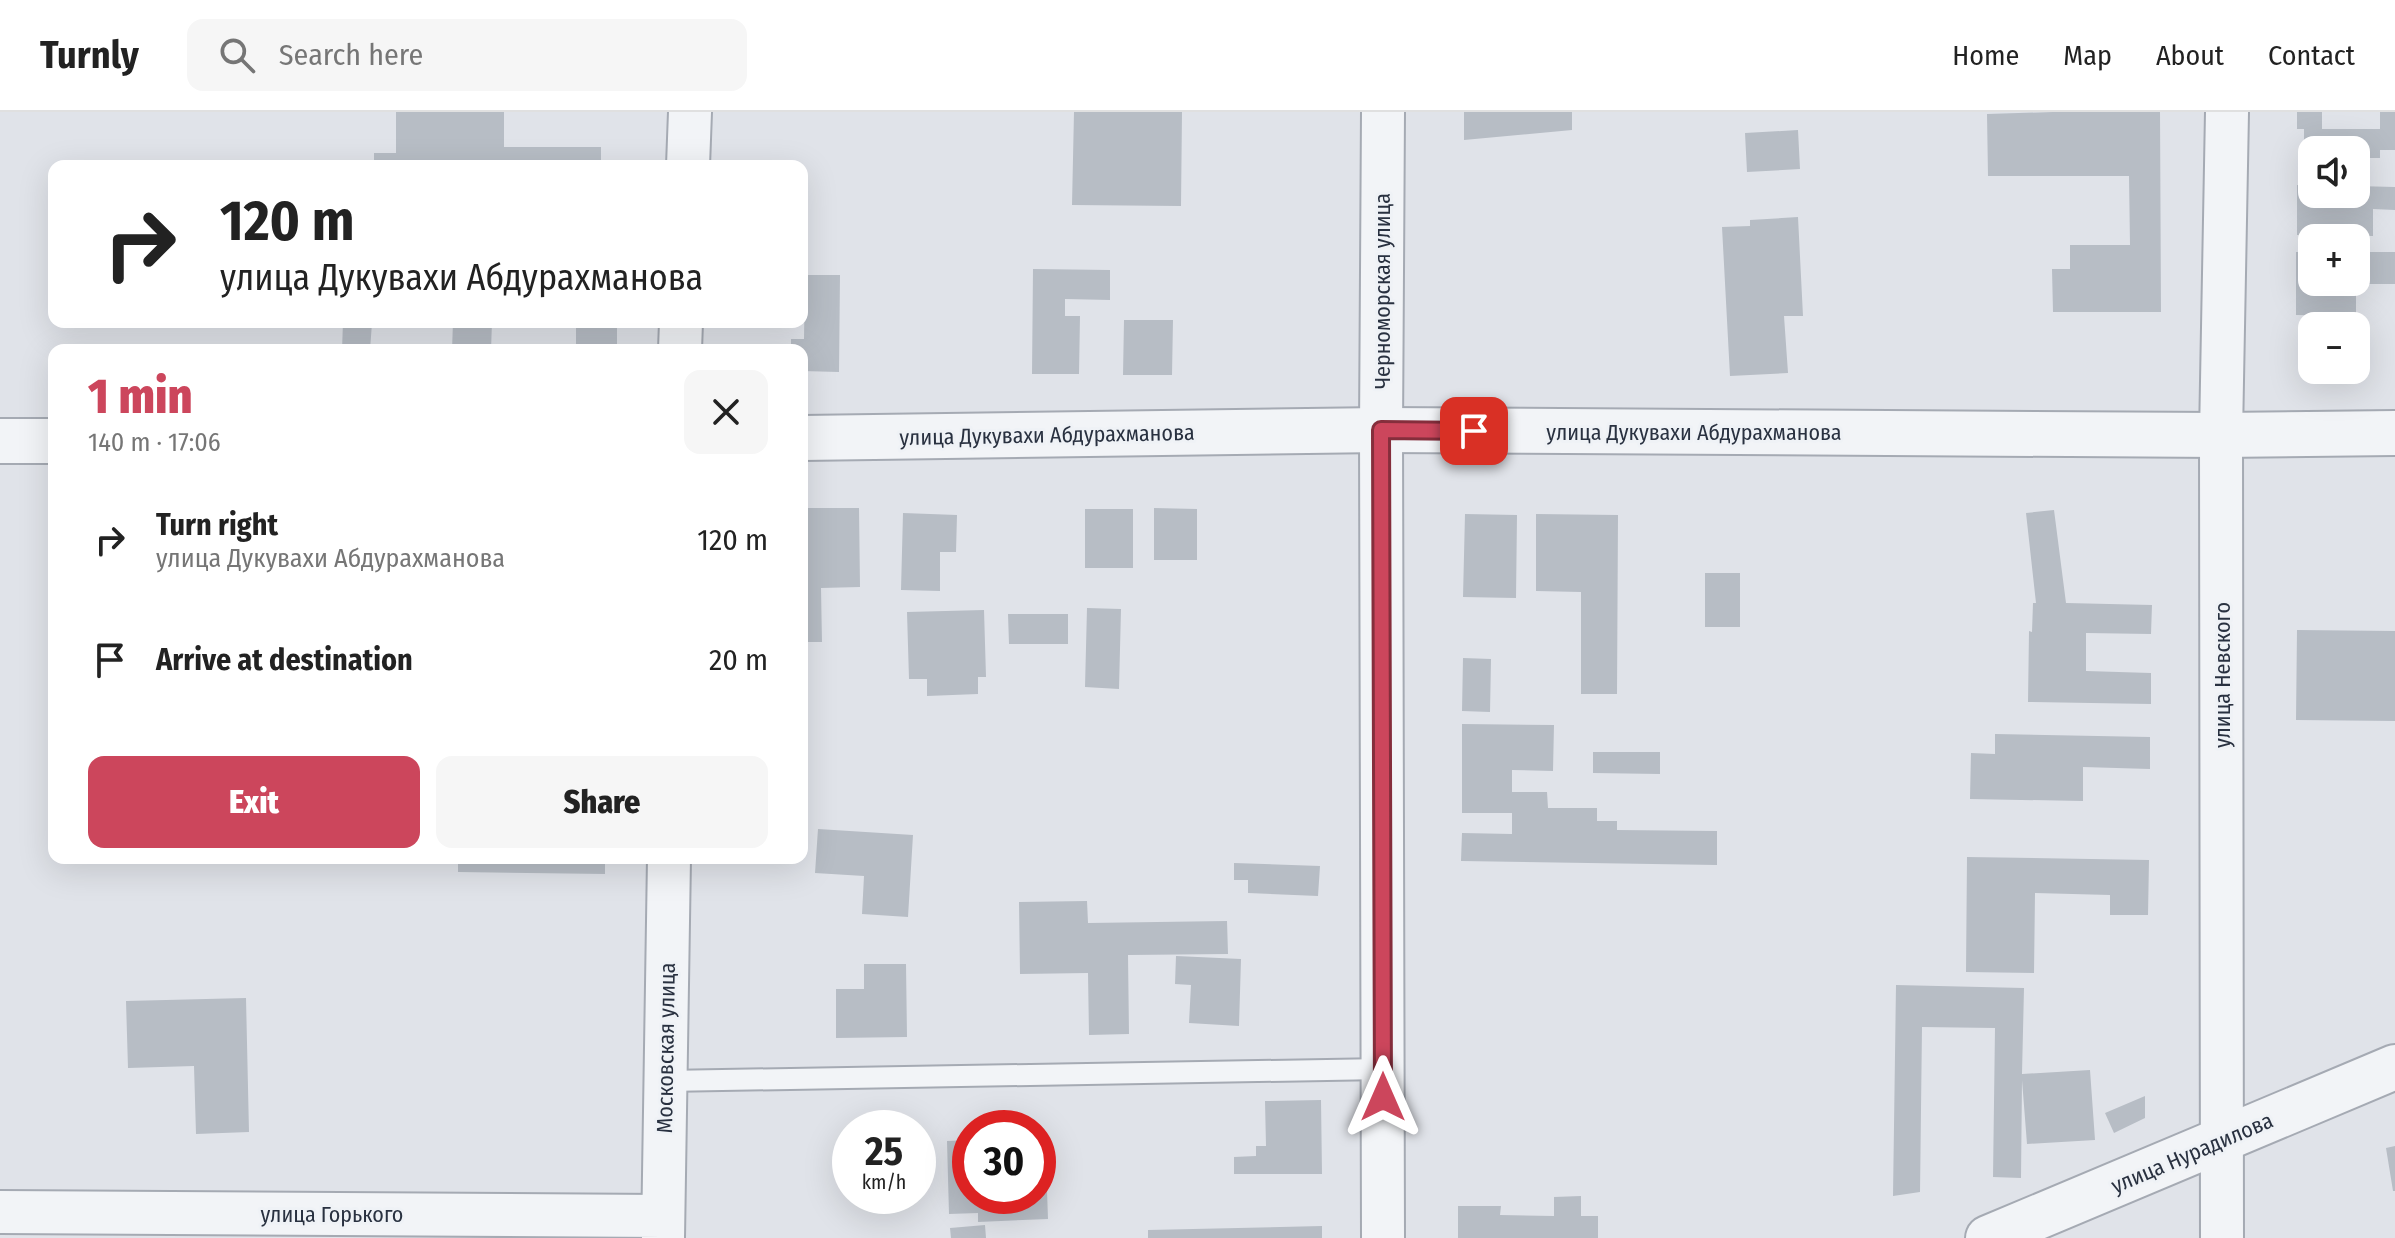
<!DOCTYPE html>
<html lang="en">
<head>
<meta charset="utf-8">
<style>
  :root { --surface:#fff; --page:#f6f6f6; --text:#222; --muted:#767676; --line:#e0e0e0; --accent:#cc465c }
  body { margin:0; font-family:"Fira Sans Condensed",sans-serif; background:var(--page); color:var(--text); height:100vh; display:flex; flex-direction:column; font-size:30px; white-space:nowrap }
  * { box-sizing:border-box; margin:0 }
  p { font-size:26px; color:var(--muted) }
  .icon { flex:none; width:44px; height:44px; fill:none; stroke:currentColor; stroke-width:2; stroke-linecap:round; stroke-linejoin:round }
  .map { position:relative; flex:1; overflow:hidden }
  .side { position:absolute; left:48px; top:232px; width:760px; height:520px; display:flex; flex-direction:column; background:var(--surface); border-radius:16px; box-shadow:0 8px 32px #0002 }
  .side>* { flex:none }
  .top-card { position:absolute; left:48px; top:48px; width:760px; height:168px; border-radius:16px; box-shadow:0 8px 32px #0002; background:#fff; color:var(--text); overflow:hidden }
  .tools { position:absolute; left:2298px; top:24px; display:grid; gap:16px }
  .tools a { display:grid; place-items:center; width:72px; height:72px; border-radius:16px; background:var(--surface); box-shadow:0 8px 32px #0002; font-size:40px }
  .speed { position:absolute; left:832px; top:998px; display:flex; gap:16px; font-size:40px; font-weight:700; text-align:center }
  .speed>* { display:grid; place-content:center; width:104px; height:104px; border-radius:50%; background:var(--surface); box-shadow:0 8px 32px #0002; line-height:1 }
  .speed small { font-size:20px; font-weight:400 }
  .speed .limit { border:12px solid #d22; background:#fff; color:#111 }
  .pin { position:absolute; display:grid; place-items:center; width:68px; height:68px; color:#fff; margin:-34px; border-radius:16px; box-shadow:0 4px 12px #0006 }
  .me { position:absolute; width:88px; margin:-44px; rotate:0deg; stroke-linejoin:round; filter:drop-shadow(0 0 6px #0008) }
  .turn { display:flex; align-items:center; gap:28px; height:168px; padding:0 40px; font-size:36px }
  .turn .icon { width:104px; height:104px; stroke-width:2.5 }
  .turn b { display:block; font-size:56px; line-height:68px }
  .round { display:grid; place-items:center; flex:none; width:84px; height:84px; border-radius:16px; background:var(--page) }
  .headline { display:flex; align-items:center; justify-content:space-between; height:136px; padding:0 40px }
  h1 { font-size:48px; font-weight:800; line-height:60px; color:var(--accent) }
  .primary-button { display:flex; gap:16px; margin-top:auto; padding:16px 40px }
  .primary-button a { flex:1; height:92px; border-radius:16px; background:var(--accent); color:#fff; font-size:32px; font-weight:800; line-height:92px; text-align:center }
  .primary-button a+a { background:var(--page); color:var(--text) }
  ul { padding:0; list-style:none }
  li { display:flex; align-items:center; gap:24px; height:120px; padding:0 40px }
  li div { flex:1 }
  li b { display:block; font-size:30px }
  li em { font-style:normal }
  header { display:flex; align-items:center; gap:48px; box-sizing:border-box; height:112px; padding:0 40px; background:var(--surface); border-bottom:2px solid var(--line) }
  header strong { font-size:38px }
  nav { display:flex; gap:44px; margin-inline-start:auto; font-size:28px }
  .search { width:560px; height:72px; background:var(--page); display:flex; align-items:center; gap:20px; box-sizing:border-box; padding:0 28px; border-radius:16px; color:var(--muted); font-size:30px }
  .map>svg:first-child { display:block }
</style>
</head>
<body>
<header>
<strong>Turnly</strong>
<div class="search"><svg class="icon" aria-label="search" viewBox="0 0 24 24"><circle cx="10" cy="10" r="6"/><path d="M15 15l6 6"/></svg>Search here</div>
<nav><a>Home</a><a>Map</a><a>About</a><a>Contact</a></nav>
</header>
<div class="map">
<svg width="2395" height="1126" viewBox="0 0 2395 1126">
  <rect width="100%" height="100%" fill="#e0e3e9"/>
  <path fill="#b7bdc5" d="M396 0H504V35H601V54H374V41H396Z
    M1074 0H1182L1181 94 1072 93Z
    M1464 0H1572V18L1464 28Z
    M2053 0H2160L2161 200H2053L2052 157H2070V133H2130L2129 64H1988L1987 2Z
    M2297 0H2322V17H2380V0H2395V38H2380V46H2356V38H2312V45H2304V17H2297Z
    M1798 18 1800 57 1747 60 1745 21Z
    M2297 73 2312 74V82H2356V74L2395 75V98L2373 97V124L2297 123Z
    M1798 105 1803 204H1784L1788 261 1730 264 1722 115 1750 114V108Z
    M2296 140H2312V170H2356V140H2395V172H2356V204L2296 203Z
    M1033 157 1110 158V188L1065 187V204H1080L1079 262H1032Z
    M805 163H840L839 260 802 259V238H791V227H804Z
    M1124 208H1173L1172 263H1123Z
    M343 210 372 211 370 238H342Z
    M453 210H492L491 238H452Z
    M576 210H617V238H576Z
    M802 396H859L860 475 821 476 822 530H802Z
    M1154 396 1197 397V448H1154Z
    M1085 397H1133V456H1085Z
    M2054 398 2066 491 2152 493 2151 522 2086 521V559L2151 561V592L2028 590 2029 519 2032 520 2033 491H2036L2026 401Z
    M903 401 957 403 956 440H940V479L901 478Z
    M1465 402 1517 403 1516 486 1463 485Z
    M1536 402 1618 403 1617 582H1581V480L1536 479Z
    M1705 461H1740V515H1705Z
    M1087 496 1121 497 1119 577 1085 575Z
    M984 498 986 565H978V582L927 584V567H909L907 500Z
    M1008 502H1068V532H1009Z
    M2297 518 2395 519V609L2296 608Z
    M1463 546 1491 547 1490 600 1462 599Z
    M1462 612 1554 613 1553 659 1512 658V680H1547L1548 696H1597V709H1617V718L1717 719V753L1461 749 1462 721 1512 722V701H1462Z
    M1995 622 2150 625V657L2083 655V689L1970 687 1971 641 1995 642Z
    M1593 640H1660V662L1593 661Z
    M818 717 913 723 908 805 862 802 864 764 815 761Z
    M1967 745 2149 748 2148 803H2110V783L2035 781 2034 861 1966 860Z
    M458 746H605V762L458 760Z
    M1234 751 1320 754 1318 784 1248 781V768H1234Z
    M1087 789 1088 811 1227 809 1228 842 1128 843 1129 922 1089 923 1088 861 1020 862 1019 790Z
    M1176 844 1241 847 1239 914 1189 911 1191 873 1175 872Z
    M864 852H906L907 925 836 926V877H864Z
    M1896 873 2024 876 2022 962 2090 958 2095 1028 2027 1032 2022 968 2021 1066 1993 1065 1995 916 1922 915 1920 1080 1893 1084Z
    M246 886 249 1020 196 1022 194 954 128 956 126 889Z
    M2145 984V1006L2114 1021 2105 1001Z
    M1321 988 1322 1062H1234V1045L1256 1044V1034H1266L1265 989Z
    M1038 1021H1045L1048 1107 978 1110V1101L949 1102 947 1029 970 1028V1084H1038Z
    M2395 1034V1079H2393L2386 1036Z
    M1581 1084V1104H1598V1126H1458V1094H1501L1500 1103 1554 1104V1085Z
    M985 1113 986 1126H951L950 1116Z
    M1322 1114V1126H1148V1118Z"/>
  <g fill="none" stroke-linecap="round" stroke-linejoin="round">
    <g stroke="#a5aab3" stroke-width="24">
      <path id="service" d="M666 969 1384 957"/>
    </g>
    <g stroke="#a5aab3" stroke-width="46">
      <path id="minor" d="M1383 0 1381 318 1383 1126
        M688 54 690 0
        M680 238 681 210
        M0 1100 663 1104
        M663 1126 669 746
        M2222 1126 2221 323 2227 0"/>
    </g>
    <g stroke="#a5aab3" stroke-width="48">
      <path id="tertiary" d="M802 326 1381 318 2221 323 2395 321
        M0 329H54
        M1988 1126 2395 955"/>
    </g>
    <use href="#service" stroke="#f2f4f7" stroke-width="20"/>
    <use href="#minor" stroke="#f2f4f7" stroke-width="42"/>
    <use href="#tertiary" stroke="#f2f4f7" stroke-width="44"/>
  </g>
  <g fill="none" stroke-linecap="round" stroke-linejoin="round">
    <g stroke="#852e3c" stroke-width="20">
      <path id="route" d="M1383 985 1381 318 1474 319"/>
    </g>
    <use href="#route" stroke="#cc465c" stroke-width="14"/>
  </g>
  <g text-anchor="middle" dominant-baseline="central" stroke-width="6" stroke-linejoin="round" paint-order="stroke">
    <g font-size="22" fill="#293140" stroke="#eff2f6">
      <text transform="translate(1382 179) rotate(-90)">Черноморская улица</text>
      <text x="1694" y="320">улица Дукувахи Абдурахманова</text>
      <text transform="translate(1047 323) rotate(-1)">улица Дукувахи Абдурахманова</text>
      <text transform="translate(2222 563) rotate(-90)">улица Невского</text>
      <text transform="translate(666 936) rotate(-89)">Московская улица</text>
      <text transform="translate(2192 1041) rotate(-23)">улица Нурадилова</text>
      <text x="332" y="1102">улица Горького</text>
    </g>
  </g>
</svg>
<div class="tools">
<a><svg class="icon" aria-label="sound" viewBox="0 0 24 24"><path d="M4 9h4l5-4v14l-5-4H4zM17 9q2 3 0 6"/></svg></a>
<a>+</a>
<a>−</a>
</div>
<div class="speed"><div>25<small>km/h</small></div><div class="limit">30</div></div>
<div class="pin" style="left:1474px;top:319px;background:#d93025"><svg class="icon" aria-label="arrive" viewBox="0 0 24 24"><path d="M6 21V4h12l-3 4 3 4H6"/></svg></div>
<svg class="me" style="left:1383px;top:985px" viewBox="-20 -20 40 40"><path d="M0-17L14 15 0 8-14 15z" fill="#cc465c" stroke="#fff" stroke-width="4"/></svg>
<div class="top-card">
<div class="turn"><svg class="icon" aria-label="right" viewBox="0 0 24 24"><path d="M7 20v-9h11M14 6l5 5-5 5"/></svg><div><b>120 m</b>улица Дукувахи Абдурахманова</div></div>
</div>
<section class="side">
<div class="headline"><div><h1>1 min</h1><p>140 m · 17:06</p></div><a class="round"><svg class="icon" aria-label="close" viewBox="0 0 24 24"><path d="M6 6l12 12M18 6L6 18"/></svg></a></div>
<ul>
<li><svg class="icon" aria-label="right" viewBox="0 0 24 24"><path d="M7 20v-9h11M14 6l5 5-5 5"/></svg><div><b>Turn right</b><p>улица Дукувахи Абдурахманова</p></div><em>120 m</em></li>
<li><svg class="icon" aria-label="arrive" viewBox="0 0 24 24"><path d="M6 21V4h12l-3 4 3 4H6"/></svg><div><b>Arrive at destination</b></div><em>20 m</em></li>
</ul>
<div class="primary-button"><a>Exit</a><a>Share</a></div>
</section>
</div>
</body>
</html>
